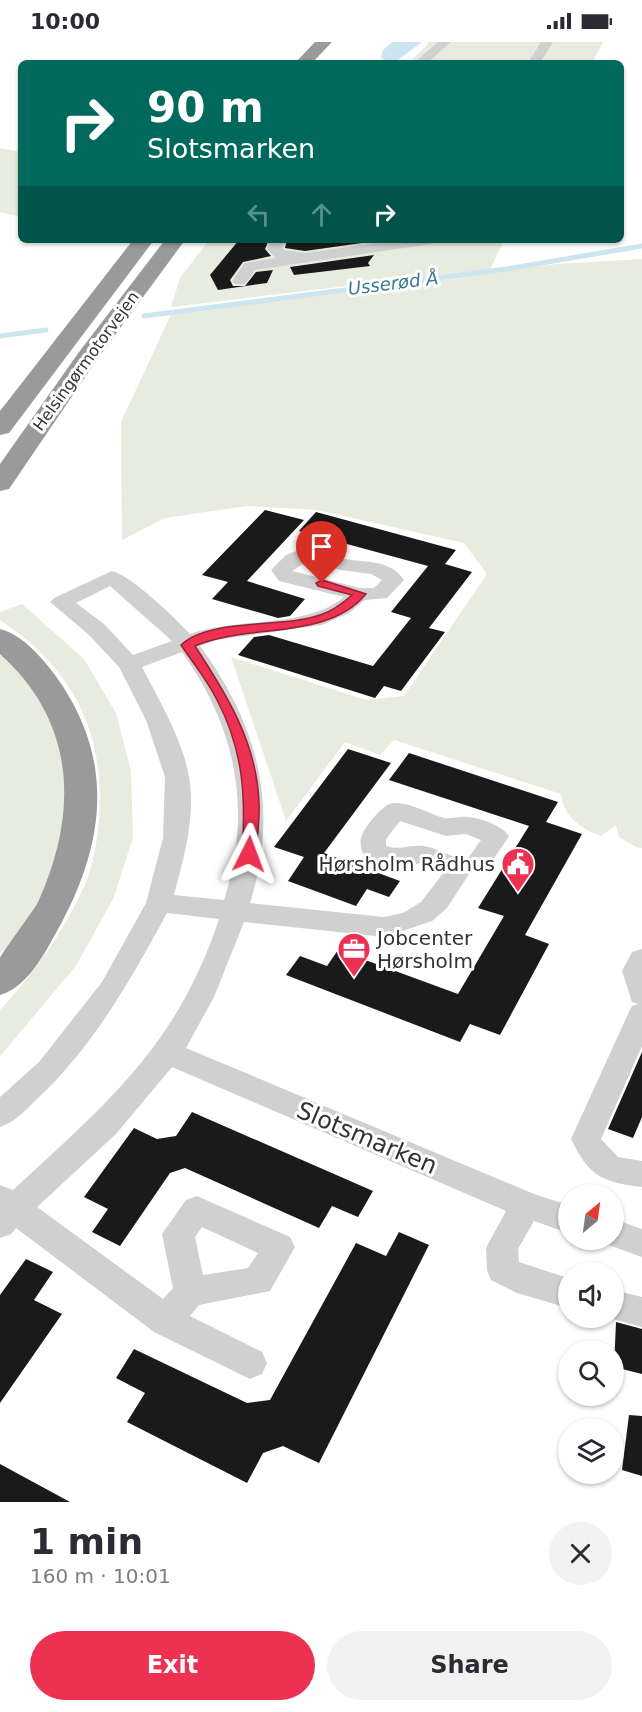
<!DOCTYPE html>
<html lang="en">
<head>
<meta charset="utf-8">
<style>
  :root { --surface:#fff; --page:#f2f2f3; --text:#2b2b33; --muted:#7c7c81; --accent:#ed3152 }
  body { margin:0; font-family:"DejaVu Sans",sans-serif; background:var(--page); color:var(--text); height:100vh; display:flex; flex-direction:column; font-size:22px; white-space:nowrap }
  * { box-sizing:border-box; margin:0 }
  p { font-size:20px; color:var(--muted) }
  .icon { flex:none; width:33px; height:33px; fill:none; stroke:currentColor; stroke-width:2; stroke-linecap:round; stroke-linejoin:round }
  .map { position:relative; height:1460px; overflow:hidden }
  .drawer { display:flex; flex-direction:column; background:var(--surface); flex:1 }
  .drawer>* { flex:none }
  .banner { position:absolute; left:18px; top:18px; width:606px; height:183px; border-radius:9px; box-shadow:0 2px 4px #0004; background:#00695c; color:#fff; overflow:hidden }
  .needle { width:39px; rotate:29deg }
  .fabs { position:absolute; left:558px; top:1142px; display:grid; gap:12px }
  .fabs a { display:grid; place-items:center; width:66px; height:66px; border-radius:50%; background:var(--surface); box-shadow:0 2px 4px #0004; font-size:30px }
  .pin { position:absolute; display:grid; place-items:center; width:51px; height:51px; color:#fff; margin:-62px -26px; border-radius:50% 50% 50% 0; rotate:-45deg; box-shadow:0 0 6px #0007 }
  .pin .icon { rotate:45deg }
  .me { position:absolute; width:66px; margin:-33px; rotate:3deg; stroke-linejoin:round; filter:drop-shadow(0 0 4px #0008) }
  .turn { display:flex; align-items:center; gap:21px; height:126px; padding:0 30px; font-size:27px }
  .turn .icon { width:78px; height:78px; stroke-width:2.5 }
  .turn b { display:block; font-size:42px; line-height:51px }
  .lanes { display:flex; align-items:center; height:57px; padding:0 30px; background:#0003; justify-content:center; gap:30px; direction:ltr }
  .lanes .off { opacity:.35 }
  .round { display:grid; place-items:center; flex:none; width:63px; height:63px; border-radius:32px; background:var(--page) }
  .overview { display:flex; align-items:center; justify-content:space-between; height:102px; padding:0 30px }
  h1 { font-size:36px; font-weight:700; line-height:45px }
  .button { display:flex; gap:12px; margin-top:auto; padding:12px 30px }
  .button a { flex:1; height:69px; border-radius:36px; background:var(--accent); color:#fff; font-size:24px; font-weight:700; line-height:69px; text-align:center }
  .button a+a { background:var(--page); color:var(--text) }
  .status { display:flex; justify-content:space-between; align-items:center; height:42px; padding:0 30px; background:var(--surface); direction:ltr }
  .status svg { height:16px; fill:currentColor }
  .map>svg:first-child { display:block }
</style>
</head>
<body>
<div class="status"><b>10:00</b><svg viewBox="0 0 49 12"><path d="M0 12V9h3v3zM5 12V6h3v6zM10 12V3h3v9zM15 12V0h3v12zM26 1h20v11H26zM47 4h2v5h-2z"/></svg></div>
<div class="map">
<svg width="642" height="1460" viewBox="0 0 642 1460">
  <rect width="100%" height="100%" fill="#fff"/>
  <path fill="#e7ecde" d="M427 0H603L592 21H387L412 18 428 2Z
    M0 106 21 110V175L0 170Z
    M209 198H504L490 227 171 265 180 236Z
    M642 217V806L636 805 619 795 616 783 601 794C581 787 563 774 561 752L394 698 380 713 345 700 286 779 231 615 366 658 404 654 487 532 464 501 317 468 247 464 165 476 122 498 121 380 173 268 557 222Z
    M22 562 84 617 116 671 131 729 133 795 114 855 76 924 0 1014V968C34 931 63 891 84 845 93 823 98 797 99 774 105 688 71 625 0 578V570Z
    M0 612C30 636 60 681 65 719 75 785 46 866 0 912Z"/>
  <path fill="#cde5ef" d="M392 0H422L394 21 386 20 381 15 383 8Z"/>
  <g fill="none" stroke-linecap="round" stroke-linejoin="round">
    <path stroke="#cde5ef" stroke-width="5" d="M144 274 506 227 642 204
      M0 294 46 288"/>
  </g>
  <path fill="#1a1a1a" d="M239 198H269L265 207 271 214 243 220 230 238 233 244H245L256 230 273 228 267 241 218 248 210 233Z
    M287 198H383L305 209 285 206Z
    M374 213 368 221 370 224 294 233 290 225Z
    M265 468 304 478 247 539 305 557 290 574 278 576 212 557 228 540 202 533Z
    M316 470 456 508 445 522 472 530 429 586 445 590 401 649 384 644 375 656 238 613 254 595 269 593 373 624 411 576 391 570 428 524 299 489Z
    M348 707 391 721 324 811 400 839 389 855 367 847 356 864 288 839 304 815 274 805Z
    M409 711 558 760 546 780 582 792 525 893 549 902 500 993 470 982 460 1000 286 933 300 914 327 924 338 908 458 952 504 874 478 866 529 784 389 738Z
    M642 1010V1075L633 1096 608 1087Z
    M192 1070 373 1149 358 1175 332 1164 319 1186 185 1126 170 1131 120 1204 92 1190 108 1167 84 1155 134 1086 157 1097 176 1094Z
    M399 1190 429 1203 319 1421 283 1404 263 1411 247 1441 127 1380 145 1351 116 1336 134 1307 247 1361 270 1358 356 1201 386 1214Z
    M26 1217 53 1230 34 1258 62 1272 0 1361V1253Z
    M616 1280 642 1287V1332L614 1325Z
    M629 1373 642 1374V1434L622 1428Z
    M0 1422 70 1460H0Z"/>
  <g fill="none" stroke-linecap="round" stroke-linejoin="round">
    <path fill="#d0d0d0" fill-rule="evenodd" d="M438 0H451L427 21H414Z
      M541 0H553L540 21H528Z
      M271 198H285L282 206 284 208 305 211 400 198H438L431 202 255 228 245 242H235L232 239 245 221 276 216 267 207Z
      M304 506C319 505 331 514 345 517 367 521 390 517 404 538L387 556 365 558 349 571 322 583 216 598 200 604C258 683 280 765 250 861L384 875 403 871 421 860 444 830 421 821 397 826 365 815C361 809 359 800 362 793 366 783 384 761 394 761 410 760 429 772 444 776 452 777 459 774 467 775 479 775 503 784 509 794L487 827 469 832 447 866 432 879 384 895 244 880 214 955 186 1006 534 1152 568 1163V1191L534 1179 518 1207 519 1220 568 1236V1266L517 1251 491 1238 487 1228 486 1206 506 1169 172 1025 116 1092 37 1165 163 1257 173 1246 162 1192 186 1158 197 1154 290 1195 295 1205 270 1249 199 1263 190 1274 262 1310 267 1321 262 1332 250 1337 154 1290 16 1186 11 1192 0 1196V1143L13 1148C107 1061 177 1004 219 877L167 871C130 939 93 1005 36 1058 25 1069 15 1080 0 1085V1055L39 1020 102 940 146 861 163 796 165 735 146 678 119 625 88 592 50 560 54 556 112 529C132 534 175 576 190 592 238 575 305 587 344 555L279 539 271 528 286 513ZM309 518 341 528 371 532 382 538 374 546H360L292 529ZM110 544 172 599 133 613 104 582 76 561ZM182 610C236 685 253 769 224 858L174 853C184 815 196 774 189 735 183 698 159 658 142 625ZM400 779 446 794 466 792 481 798 469 815C453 819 440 806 424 804 409 802 402 809 386 804V797ZM202 1185 258 1211 248 1226 203 1233 195 1195Z
      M642 907V1004L601 1097 618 1115 642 1119V1145C601 1140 589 1134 571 1097L628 972 632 964 638 962 632 960 622 929 632 910Z
      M614 1177 642 1187V1215L603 1201 601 1197H614Z
      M614 1248 642 1255V1285L606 1275H614Z"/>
    <path fill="#9a9a9a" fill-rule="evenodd" d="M315 0H332L312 21H295Z
      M133 198H154L9 391 0 393V369Z
      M165 198H185L96 319 9 447 0 449V422L79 310Z
      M0 587C22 592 42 616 55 633 119 721 104 809 52 898 40 920 24 946 0 953 0 942 0 928 0 916 1 912 32 871 38 860 79 770 76 680 0 612Z"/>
  </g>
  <path fill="#ed3152" stroke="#9a2035" stroke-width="1.5" d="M322 538 366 552C327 599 248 581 195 604 227 653 257 701 259 761 260 778 257 795 256 812L249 817 242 812C246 757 244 709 217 658 208 639 193 621 181 603 208 576 285 586 320 573 333 569 342 562 352 553L318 544 316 541Z"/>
  <defs>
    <g id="civic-pin" transform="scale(1.725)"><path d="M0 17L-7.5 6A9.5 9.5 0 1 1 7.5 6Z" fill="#ed3152" stroke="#fff"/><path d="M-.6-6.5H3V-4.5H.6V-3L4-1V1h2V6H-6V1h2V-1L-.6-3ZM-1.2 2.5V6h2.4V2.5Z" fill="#fff"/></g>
    <g id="office-pin" transform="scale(1.725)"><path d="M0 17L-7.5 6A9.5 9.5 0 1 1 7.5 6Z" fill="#ed3152" stroke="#fff"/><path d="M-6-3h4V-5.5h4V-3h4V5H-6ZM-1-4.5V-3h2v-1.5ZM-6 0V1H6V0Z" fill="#fff"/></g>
  </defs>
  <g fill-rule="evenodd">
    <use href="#civic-pin" x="518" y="822"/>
    <use href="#office-pin" x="354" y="907"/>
  </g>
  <g text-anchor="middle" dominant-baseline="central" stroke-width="6" stroke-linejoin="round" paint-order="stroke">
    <g font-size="16" fill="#333" stroke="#fff">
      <text transform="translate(86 319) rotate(-54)">Helsingørmotorvejen</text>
    </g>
    <g font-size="18" font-style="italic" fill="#397a93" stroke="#fff">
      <text transform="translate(393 241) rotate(-7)">Usserød Å</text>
    </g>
    <g font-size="20" fill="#333" stroke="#fff" text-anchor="end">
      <text x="495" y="822">Hørsholm Rådhus</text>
      <text x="377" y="896" text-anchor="start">Jobcenter<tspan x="377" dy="23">Hørsholm</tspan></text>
    </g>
    <g font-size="24" fill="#333" stroke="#fff">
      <text transform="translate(367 1096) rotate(23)">Slotsmarken</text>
    </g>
  </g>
</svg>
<div class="fabs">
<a><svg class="needle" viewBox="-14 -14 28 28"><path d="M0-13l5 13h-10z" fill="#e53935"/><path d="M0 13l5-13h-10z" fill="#7c7c81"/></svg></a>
<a><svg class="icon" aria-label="sound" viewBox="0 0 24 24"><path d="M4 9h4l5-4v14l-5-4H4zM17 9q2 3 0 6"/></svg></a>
<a><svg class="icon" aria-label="search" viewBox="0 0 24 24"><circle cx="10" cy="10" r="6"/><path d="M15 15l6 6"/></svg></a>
<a><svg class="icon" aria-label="layers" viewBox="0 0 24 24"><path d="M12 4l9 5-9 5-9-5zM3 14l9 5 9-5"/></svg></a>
</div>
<div class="pin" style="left:322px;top:541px;background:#d93025"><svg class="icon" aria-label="arrive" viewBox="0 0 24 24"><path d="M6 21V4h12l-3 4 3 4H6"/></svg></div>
<svg class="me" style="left:249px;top:812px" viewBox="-20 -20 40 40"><path d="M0-17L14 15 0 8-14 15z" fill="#ed3152" stroke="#fff" stroke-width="4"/></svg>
<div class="banner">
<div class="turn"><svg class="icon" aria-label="right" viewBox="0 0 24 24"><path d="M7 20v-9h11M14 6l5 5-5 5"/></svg><div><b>90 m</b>Slotsmarken</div></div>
<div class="lanes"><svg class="icon off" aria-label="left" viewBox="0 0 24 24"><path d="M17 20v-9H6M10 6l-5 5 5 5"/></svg><svg class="icon off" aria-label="ahead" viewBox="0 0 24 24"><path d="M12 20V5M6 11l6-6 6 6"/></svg><svg class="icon" aria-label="right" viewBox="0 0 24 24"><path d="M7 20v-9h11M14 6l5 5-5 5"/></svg></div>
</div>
</div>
<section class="drawer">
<div class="overview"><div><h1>1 min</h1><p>160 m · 10:01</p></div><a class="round"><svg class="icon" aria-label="close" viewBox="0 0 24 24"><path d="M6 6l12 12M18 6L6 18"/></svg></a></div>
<div class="button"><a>Exit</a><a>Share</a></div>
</section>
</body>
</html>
